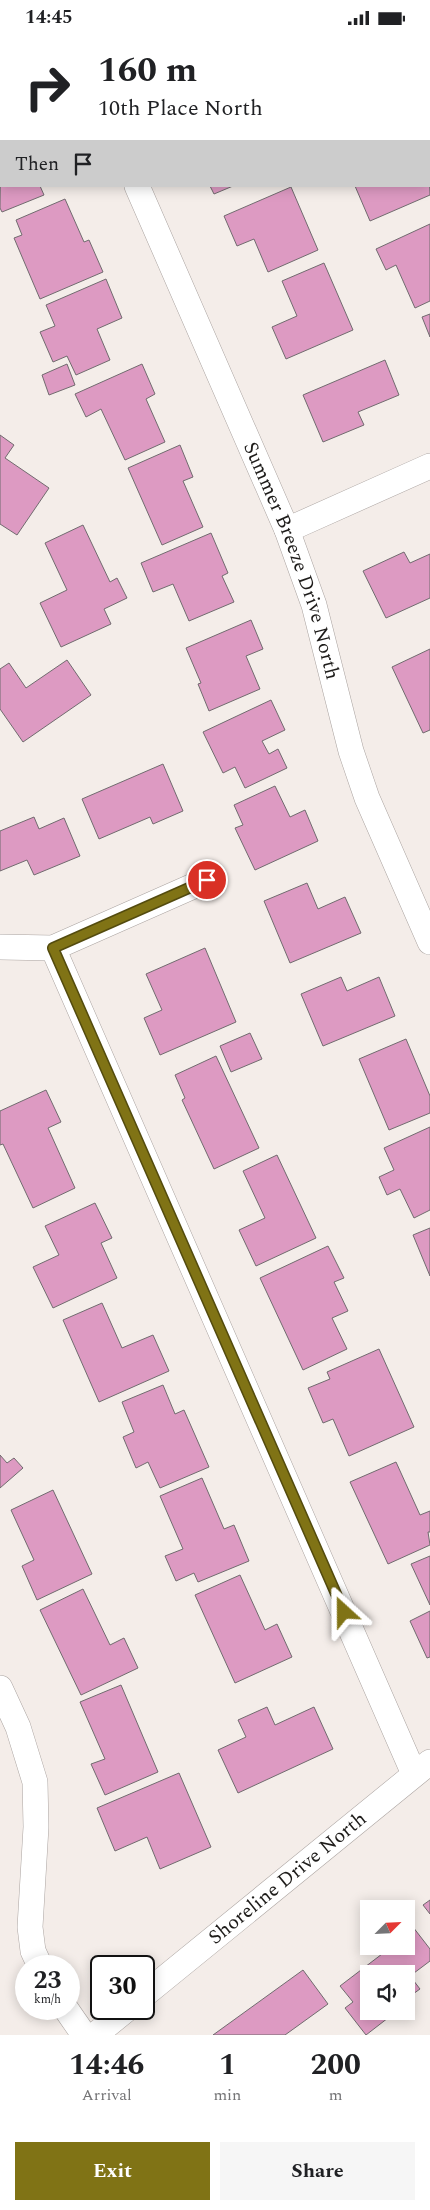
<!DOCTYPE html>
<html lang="en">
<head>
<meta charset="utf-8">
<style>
  :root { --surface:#fff; --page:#f6f6f6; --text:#202124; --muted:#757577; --accent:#807315 }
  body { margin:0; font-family:Spectral,serif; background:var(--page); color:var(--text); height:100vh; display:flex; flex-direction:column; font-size:19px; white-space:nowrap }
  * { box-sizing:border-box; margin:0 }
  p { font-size:16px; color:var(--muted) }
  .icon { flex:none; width:28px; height:28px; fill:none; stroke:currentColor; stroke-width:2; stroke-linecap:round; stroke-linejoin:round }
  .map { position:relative; height:2000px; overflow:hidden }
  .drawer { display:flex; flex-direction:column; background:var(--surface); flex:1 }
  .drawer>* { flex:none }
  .guide { position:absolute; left:0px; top:0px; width:430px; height:152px; box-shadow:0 2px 12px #0003; background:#fff; color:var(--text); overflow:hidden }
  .needle { width:32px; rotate:66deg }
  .controls { position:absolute; left:360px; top:1865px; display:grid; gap:10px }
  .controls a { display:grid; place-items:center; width:55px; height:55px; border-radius:0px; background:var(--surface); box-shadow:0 2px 12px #0003; font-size:25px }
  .speed { position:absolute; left:15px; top:1920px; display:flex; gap:10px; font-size:25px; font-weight:700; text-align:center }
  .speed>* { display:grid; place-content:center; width:65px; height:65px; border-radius:50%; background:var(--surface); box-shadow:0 2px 12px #0003; line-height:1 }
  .speed small { font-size:12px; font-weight:400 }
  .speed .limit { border:2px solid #111; border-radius:8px; background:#fff; color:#111 }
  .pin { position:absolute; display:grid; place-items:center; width:42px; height:42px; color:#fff; margin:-21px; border:2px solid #fff; border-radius:50%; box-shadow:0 1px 5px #0007 }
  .me { position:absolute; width:55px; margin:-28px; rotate:336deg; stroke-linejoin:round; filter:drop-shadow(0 0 4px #0008) }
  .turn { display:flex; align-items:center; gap:18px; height:105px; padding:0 15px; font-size:22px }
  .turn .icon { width:65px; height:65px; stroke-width:2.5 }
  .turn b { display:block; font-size:35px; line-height:42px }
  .then { display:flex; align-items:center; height:48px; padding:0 15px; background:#0003; gap:10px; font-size:19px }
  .eta { display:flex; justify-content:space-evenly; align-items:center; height:85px; text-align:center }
  .eta b { font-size:30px; font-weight:700; line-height:35px }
  .action { display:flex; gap:10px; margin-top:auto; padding:10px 15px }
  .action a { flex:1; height:58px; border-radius:0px; background:var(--accent); color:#fff; font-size:20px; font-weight:700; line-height:58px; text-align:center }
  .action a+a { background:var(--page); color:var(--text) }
  .status { display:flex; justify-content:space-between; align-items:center; height:35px; padding:0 25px; background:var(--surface); direction:ltr }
  .status svg { height:14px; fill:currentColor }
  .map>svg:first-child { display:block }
</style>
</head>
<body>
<div class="status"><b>14:45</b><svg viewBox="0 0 49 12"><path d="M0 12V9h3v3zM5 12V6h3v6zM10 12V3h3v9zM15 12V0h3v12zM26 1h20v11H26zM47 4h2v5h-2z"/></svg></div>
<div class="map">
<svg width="430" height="2000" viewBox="0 0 430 2000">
  <rect width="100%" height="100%" fill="#f4ede9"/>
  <path fill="#dd9ac2" stroke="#716b6f" d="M292 0H364L365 1H293Z
    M0 4 1 6 0 41Z
    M1 101V151H40L44 160 2 177 0 173Z
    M429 137 430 160 370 186 355 151H429Z
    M210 151H233L214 159Z
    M291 152 318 215 268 237 254 204 237 211 224 181Z
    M65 164 84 207 89 205 103 237 40 264 14 203 22 200 16 185Z
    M430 189V266L415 273 396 230 386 235 376 214Z
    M324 228 353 295 286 324 272 292 297 281 282 246Z
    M106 244 122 283 97 294 110 325 76 340 67 321 53 327 40 297 55 291 46 270Z
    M430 279V302L422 282Z
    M385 325 399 360 358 377 364 390 323 407 303 360Z
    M67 329 75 350 49 360 42 340Z
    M142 329 155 359 146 364 165 407 125 425 101 374 86 382 75 359Z
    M0 400 14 410 5 423 49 453 17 500 0 489Z
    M180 410 193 442 183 446 203 492 162 510 128 433Z
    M83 490 110 547 117 543 127 563 104 574 111 589 61 612 40 568 67 555 45 508Z
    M211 498 228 538 222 541 234 567 189 586 173 549 153 557 141 528Z
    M404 517 410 528 430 519V563L386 583 363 536Z
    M251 585 263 614 246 621 260 654 209 676 198 649 201 648 186 613Z
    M430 614V695L423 698 392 632Z
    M67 625 91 660 23 707 0 674V634L9 628 26 653Z
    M271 665 285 695 262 706 269 719 278 714 287 733 245 753 235 732 223 738 203 697Z
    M163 729 183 776 153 789 150 782 99 804 82 764Z
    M275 751 290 782 305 775 318 806 255 835 235 793 243 790 234 770Z
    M34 782 39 794 64 783 80 821 34 840 27 825 0 836V796Z
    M307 848 318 874 345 862 361 898 290 928 264 866Z
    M205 913 236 987 160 1020 144 983 162 975 146 939Z
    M341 942 347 956 379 942 395 981 323 1011 301 959Z
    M250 998 262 1024 231 1037 220 1011Z
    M406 1004 430 1061V1078L389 1095 359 1024Z
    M216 1021 259 1113 214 1134 182 1065 185 1063 175 1040Z
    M46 1055 61 1087 48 1093 75 1153 33 1173 3 1109 0 1110V1076Z
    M430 1092V1175L414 1183 400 1154 387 1160 379 1142 394 1135 384 1113Z
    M277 1120 316 1203 256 1231 239 1195 265 1183 243 1136Z
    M95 1168 112 1203 101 1208 117 1243 53 1273 33 1232 59 1220 45 1191Z
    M430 1193V1241L413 1200Z
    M328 1211 344 1243 334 1247 348 1276 332 1283 347 1314 303 1335 260 1243Z
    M102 1268 122 1313 153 1300 169 1336 99 1367 63 1285Z
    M379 1314 414 1392 349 1421 333 1384 323 1388 308 1353 330 1344 327 1337Z
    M163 1350 175 1379 184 1375 209 1432 160 1453 148 1427 136 1433 123 1402 134 1397 122 1367Z
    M0 1420 7 1428 14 1423 23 1433 0 1453Z
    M396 1427 420 1480 430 1476V1497H428L430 1510 388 1529 350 1447Z
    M202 1443 224 1494 234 1490 249 1526 198 1547 194 1538 176 1546 165 1521 183 1514 160 1461Z
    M53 1455 92 1539 37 1565 22 1531 34 1525 11 1475Z
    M430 1521V1570L411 1529Z
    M240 1540 265 1595 277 1589 292 1622 235 1648 195 1560Z
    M83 1554 110 1610 124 1603 138 1633 81 1660 40 1575Z
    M430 1576V1622L427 1623 410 1586Z
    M121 1650 158 1737 105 1760 91 1729 105 1724 80 1667Z
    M267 1672 275 1690 314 1672 333 1714 238 1758 218 1715 246 1702 238 1685Z
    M179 1738 211 1812 160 1834 147 1802 115 1816 97 1773Z
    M430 1865V1879L423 1870Z
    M406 1883 430 1914V1926L410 1941 420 1954 406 1964V1939H369V1976H397L366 2000 345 1973 353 1967 340 1951 382 1919 376 1911H406Z
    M369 1887V1902L362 1893Z
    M303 1935 328 1969 285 2000H213Z"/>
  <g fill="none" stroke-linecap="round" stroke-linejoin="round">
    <g stroke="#aba4a1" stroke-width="26">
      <g id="minor">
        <path d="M71 0 72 1"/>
        <path id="s1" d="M137 151 287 495 314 570 351 716 367 763 430 907"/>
        <path d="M287 495 430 431"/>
        <path d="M0 912 53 913 207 845"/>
        <path d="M53 913 414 1739"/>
        <path d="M0 1653 18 1692 35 1747 36 1792 30 1892 33 1916 40 1931"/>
        <path id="s2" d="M144 1960 430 1727"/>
        <path d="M66 1974 84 2000"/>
        <path d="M95 2000 127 1974"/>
      </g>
    </g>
    <use href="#minor" stroke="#fff" stroke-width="25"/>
  </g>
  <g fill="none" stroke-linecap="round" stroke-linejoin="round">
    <g stroke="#534b0e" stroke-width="12">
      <path id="route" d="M207 845 53 913 344 1577"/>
    </g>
    <use href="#route" stroke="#807315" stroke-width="9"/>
  </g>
  <g text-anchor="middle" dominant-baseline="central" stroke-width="4.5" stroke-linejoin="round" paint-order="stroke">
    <g font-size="20" fill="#1e1c1a" stroke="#fffbf8">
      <text stroke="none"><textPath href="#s1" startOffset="406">Summer Breeze Drive North</textPath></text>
      <text stroke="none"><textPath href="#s2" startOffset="185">Shoreline Drive North</textPath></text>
    </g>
  </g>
</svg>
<div class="controls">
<a><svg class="needle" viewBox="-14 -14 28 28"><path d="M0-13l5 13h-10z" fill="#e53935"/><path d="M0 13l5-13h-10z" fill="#757577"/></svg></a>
<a><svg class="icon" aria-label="sound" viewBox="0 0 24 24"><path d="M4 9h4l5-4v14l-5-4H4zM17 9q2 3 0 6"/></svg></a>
</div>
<div class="speed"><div>23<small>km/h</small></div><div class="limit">30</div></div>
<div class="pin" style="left:207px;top:845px;background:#d93025"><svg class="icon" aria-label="arrive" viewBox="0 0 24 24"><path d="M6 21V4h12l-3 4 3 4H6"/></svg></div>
<svg class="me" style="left:344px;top:1577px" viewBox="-20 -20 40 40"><path d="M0-17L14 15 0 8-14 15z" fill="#807315" stroke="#fff" stroke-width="4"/></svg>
<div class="guide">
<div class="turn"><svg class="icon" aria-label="right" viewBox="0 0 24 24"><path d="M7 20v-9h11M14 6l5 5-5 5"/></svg><div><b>160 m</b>10th Place North</div></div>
<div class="then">Then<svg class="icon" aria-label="arrive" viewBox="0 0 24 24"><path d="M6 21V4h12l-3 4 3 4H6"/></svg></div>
</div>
</div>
<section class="drawer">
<div class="eta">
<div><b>14:46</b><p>Arrival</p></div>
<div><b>1</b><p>min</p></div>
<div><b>200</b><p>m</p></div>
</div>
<div class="action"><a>Exit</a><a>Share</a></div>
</section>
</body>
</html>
